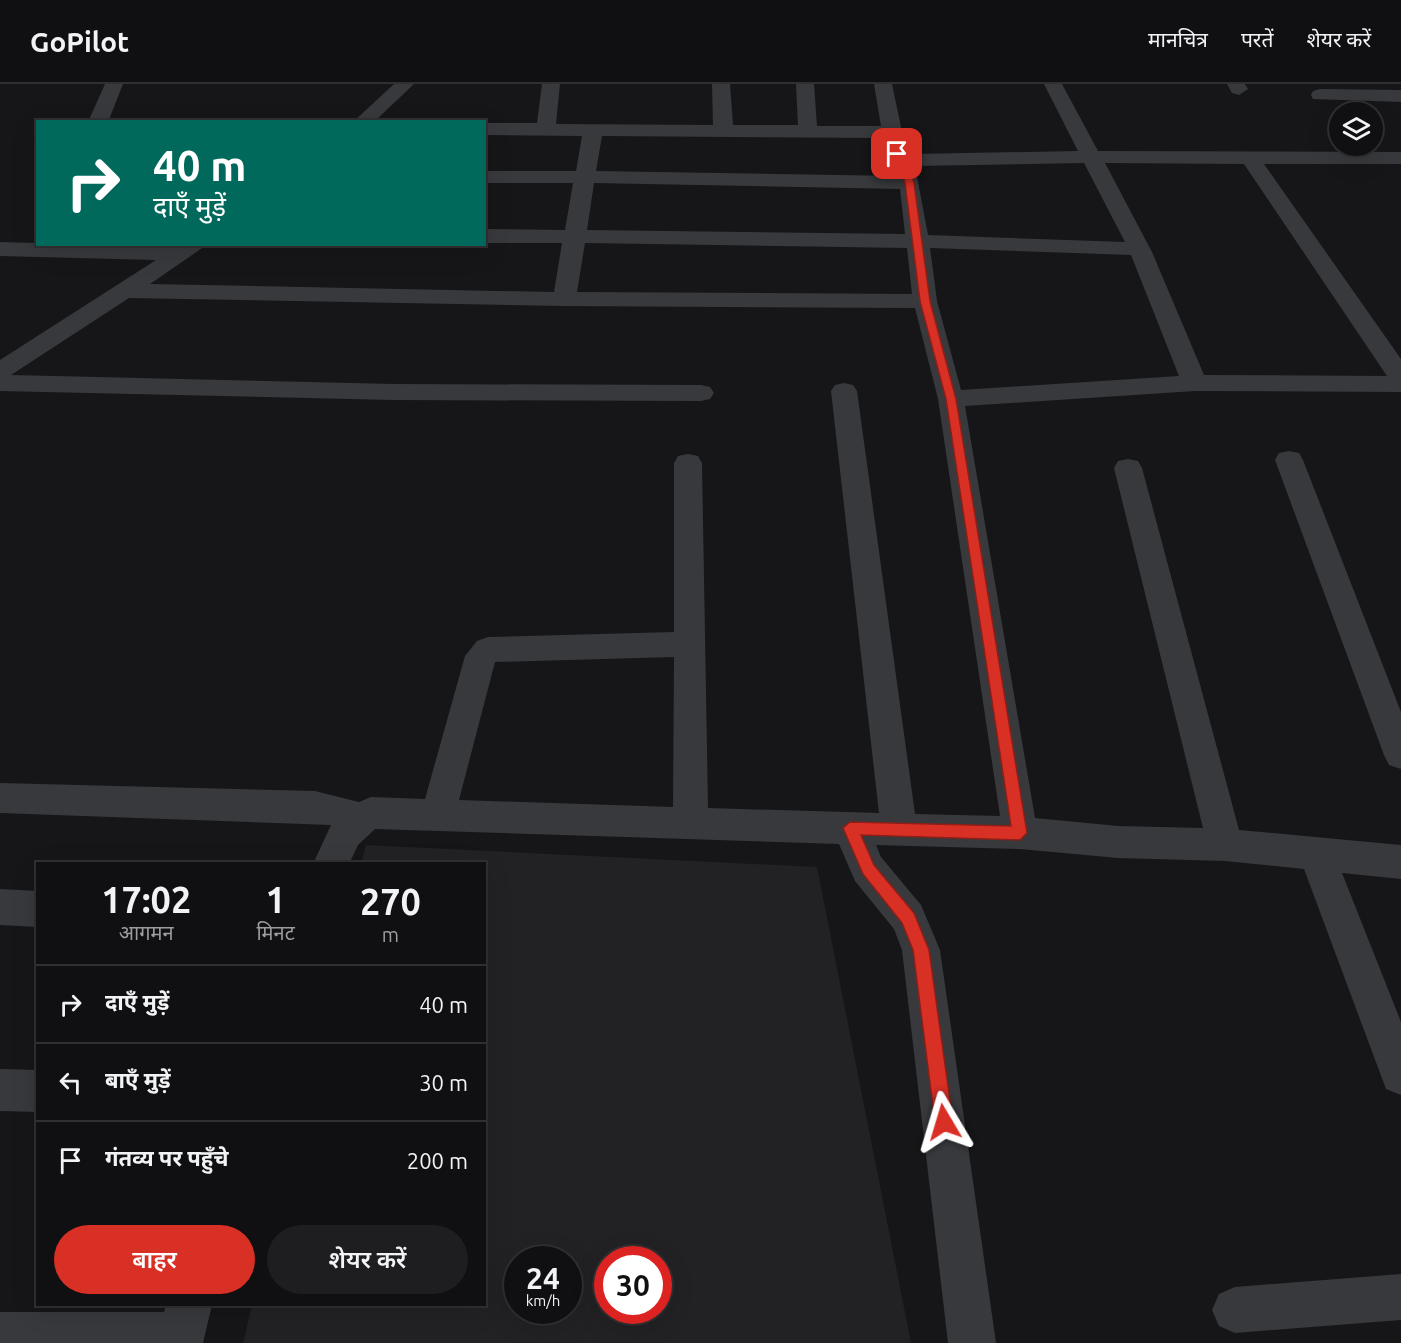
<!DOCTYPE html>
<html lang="hi">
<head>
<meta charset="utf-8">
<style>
  :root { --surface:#101012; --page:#1e1e20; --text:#f1f3f6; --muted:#9c9d9f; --line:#303032; --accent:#d93025 }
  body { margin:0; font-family:Ubuntu,"Noto Sans Devanagari",sans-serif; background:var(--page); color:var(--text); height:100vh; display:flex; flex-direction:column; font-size:22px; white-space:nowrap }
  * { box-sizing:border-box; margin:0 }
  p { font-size:20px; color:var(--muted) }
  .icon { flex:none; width:33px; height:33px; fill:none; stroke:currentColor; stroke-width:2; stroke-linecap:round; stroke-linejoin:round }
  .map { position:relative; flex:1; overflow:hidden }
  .drawer { position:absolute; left:36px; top:778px; width:450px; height:444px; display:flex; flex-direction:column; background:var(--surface); border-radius:0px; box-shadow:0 6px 24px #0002,0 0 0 2px var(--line) }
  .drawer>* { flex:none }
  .guide { position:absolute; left:36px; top:36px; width:450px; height:126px; border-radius:0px; box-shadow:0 6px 24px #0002,0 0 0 2px var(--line); background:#00695c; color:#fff; overflow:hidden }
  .controls { position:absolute; left:1329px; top:18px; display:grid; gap:12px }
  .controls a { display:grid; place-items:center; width:54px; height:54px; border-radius:50%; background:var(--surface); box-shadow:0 6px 24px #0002,0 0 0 2px var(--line); font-size:30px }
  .speed { position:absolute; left:504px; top:1162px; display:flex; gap:12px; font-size:30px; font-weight:700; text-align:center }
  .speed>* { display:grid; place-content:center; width:78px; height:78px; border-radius:50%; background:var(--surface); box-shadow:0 6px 24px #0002,0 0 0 2px var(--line); line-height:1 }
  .speed small { font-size:15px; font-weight:400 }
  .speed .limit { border:9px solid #d22; background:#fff; color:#111 }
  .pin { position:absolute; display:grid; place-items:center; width:51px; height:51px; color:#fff; margin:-26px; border-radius:12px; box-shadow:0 3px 9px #0006 }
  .me { position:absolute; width:66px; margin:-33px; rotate:353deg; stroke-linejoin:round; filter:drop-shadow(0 0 4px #0008) }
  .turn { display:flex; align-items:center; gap:21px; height:126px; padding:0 18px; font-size:27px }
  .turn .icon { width:78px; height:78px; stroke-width:2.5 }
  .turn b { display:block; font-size:42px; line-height:51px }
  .eta { display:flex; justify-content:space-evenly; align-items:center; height:102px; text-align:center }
  .eta b { font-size:36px; font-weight:600; line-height:42px }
  .primary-button { display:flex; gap:12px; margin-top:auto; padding:12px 18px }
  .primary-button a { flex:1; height:69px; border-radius:36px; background:var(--accent); color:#fff; font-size:24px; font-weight:600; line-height:69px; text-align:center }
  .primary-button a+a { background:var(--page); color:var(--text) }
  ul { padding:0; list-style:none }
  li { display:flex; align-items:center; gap:18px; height:78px; padding:0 18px; border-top:2px solid var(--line) }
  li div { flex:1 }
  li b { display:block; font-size:22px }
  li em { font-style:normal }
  header { display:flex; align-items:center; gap:36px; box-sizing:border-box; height:84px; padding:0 30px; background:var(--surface); border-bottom:2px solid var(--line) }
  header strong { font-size:28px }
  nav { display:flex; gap:33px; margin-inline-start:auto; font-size:21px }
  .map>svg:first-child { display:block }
</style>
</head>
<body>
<header>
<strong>GoPilot</strong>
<nav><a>मानचित्र</a><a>परतें</a><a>शेयर करें</a></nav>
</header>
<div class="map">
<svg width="1401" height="1259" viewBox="0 0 1401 1259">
  <rect width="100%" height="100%" fill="#161618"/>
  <path fill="#222225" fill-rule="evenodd" d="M366 761 817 783 911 1259H243L252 1221H484V780H361ZM518 1176H568V1227H518ZM608 1176H658V1227H608Z"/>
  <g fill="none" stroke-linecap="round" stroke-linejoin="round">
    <path fill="#37393d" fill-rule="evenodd" d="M105 0H123L108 38H88Z
      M394 0H414L374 38H353Z
      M542 0H560L556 40 713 41 712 0H730L733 41H798L796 0H814L817 42H881L874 0H892L906 67 913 70 1078 67 1044 0H1062L1098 67 1401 68V80H1264L1401 275V308L1195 307 965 322 1035 734 1118 742 1203 744 1114 384 1118 377 1128 375 1138 377 1142 384 1239 746 1401 761V795L1342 789 1401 938V1011L1386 1005 1304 785 1225 777 1118 774 1020 765 876 761 881 773 921 821 940 866 996 1259H948L902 866 894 845 855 797 839 760 375 745 358 761 349 780H313L331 741 0 729V699L315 707 359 718 371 713 425 715 465 572 477 557 488 553 674 548V379L678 372 688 370 698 372 702 379 708 724 879 729 831 307 835 301 844 299 853 301 857 307 915 730 1000 732 938 315 915 224 564 222 129 214 11 291 393 300 701 301 710 303 714 309 710 315 701 317 393 316 0 307V276L156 176 0 172V158L177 163 181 160H208L150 200 554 208 562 159H484V145L565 146 573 99H484V87H576L582 52 484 51V39H537ZM602 52 884 54C887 70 894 77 898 92L596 87ZM1084 79 1125 158 928 151 915 82ZM1105 79 1244 80 1387 292 1204 291 1152 168ZM594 99 900 105 905 150 587 146ZM585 159 907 164 912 210 577 208ZM930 164 1131 171 1179 292 961 306 937 217ZM674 573 673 723 459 716 495 578Z
      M1227 0H1245L1248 5 1239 11 1232 9Z
      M1320 5 1401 6V18L1313 15 1311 11 1313 7Z
      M1289 367 1299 369 1303 376 1401 628V685L1389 681 1384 671 1275 376 1279 369Z
      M0 805 38 807V843L0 841Z
      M0 985 38 986V1028L0 1027Z
      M1401 1190V1236L1235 1249 1219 1242 1212 1226 1219 1210 1235 1203Z
      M166 1221H212L203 1259H0V1228H164Z"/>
  </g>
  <path fill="#d93025" stroke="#8d1f18" stroke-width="1.5" d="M897 68 907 74 914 99 930 217 956 315 1027 749 1020 756 861 751 874 781 914 829 929 866 953 1038 950 1044 944 1047 938 1044 935 1038 913 866 902 839 863 790 843 744 850 738 1011 742 946 315 920 217 905 99 899 75 893 70Z"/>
</svg>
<div class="controls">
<a><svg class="icon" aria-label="layers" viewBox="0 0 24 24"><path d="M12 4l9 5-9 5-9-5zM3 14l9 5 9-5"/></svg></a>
</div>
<div class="speed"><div>24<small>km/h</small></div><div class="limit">30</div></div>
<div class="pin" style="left:897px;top:70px;background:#d93025"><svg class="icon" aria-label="arrive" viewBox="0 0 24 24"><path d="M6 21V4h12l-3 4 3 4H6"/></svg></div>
<svg class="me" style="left:944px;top:1038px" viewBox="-20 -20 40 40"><path d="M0-17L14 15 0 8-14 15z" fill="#d93025" stroke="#fff" stroke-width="4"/></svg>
<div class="guide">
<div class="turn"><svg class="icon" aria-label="right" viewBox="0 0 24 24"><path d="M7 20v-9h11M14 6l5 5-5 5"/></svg><div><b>40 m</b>दाएँ मुड़ें</div></div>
</div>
<section class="drawer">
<div class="eta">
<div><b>17:02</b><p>आगमन</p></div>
<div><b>1</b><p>मिनट</p></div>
<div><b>270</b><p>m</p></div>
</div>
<ul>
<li><svg class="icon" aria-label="right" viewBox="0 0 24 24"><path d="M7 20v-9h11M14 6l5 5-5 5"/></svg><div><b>दाएँ मुड़ें</b></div><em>40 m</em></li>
<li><svg class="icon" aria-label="left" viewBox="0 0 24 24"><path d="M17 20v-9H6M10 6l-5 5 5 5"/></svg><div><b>बाएँ मुड़ें</b></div><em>30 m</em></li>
<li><svg class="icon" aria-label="arrive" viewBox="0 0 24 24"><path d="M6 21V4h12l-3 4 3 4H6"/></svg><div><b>गंतव्य पर पहुँचे</b></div><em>200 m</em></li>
</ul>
<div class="primary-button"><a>बाहर</a><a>शेयर करें</a></div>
</section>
</div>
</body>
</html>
